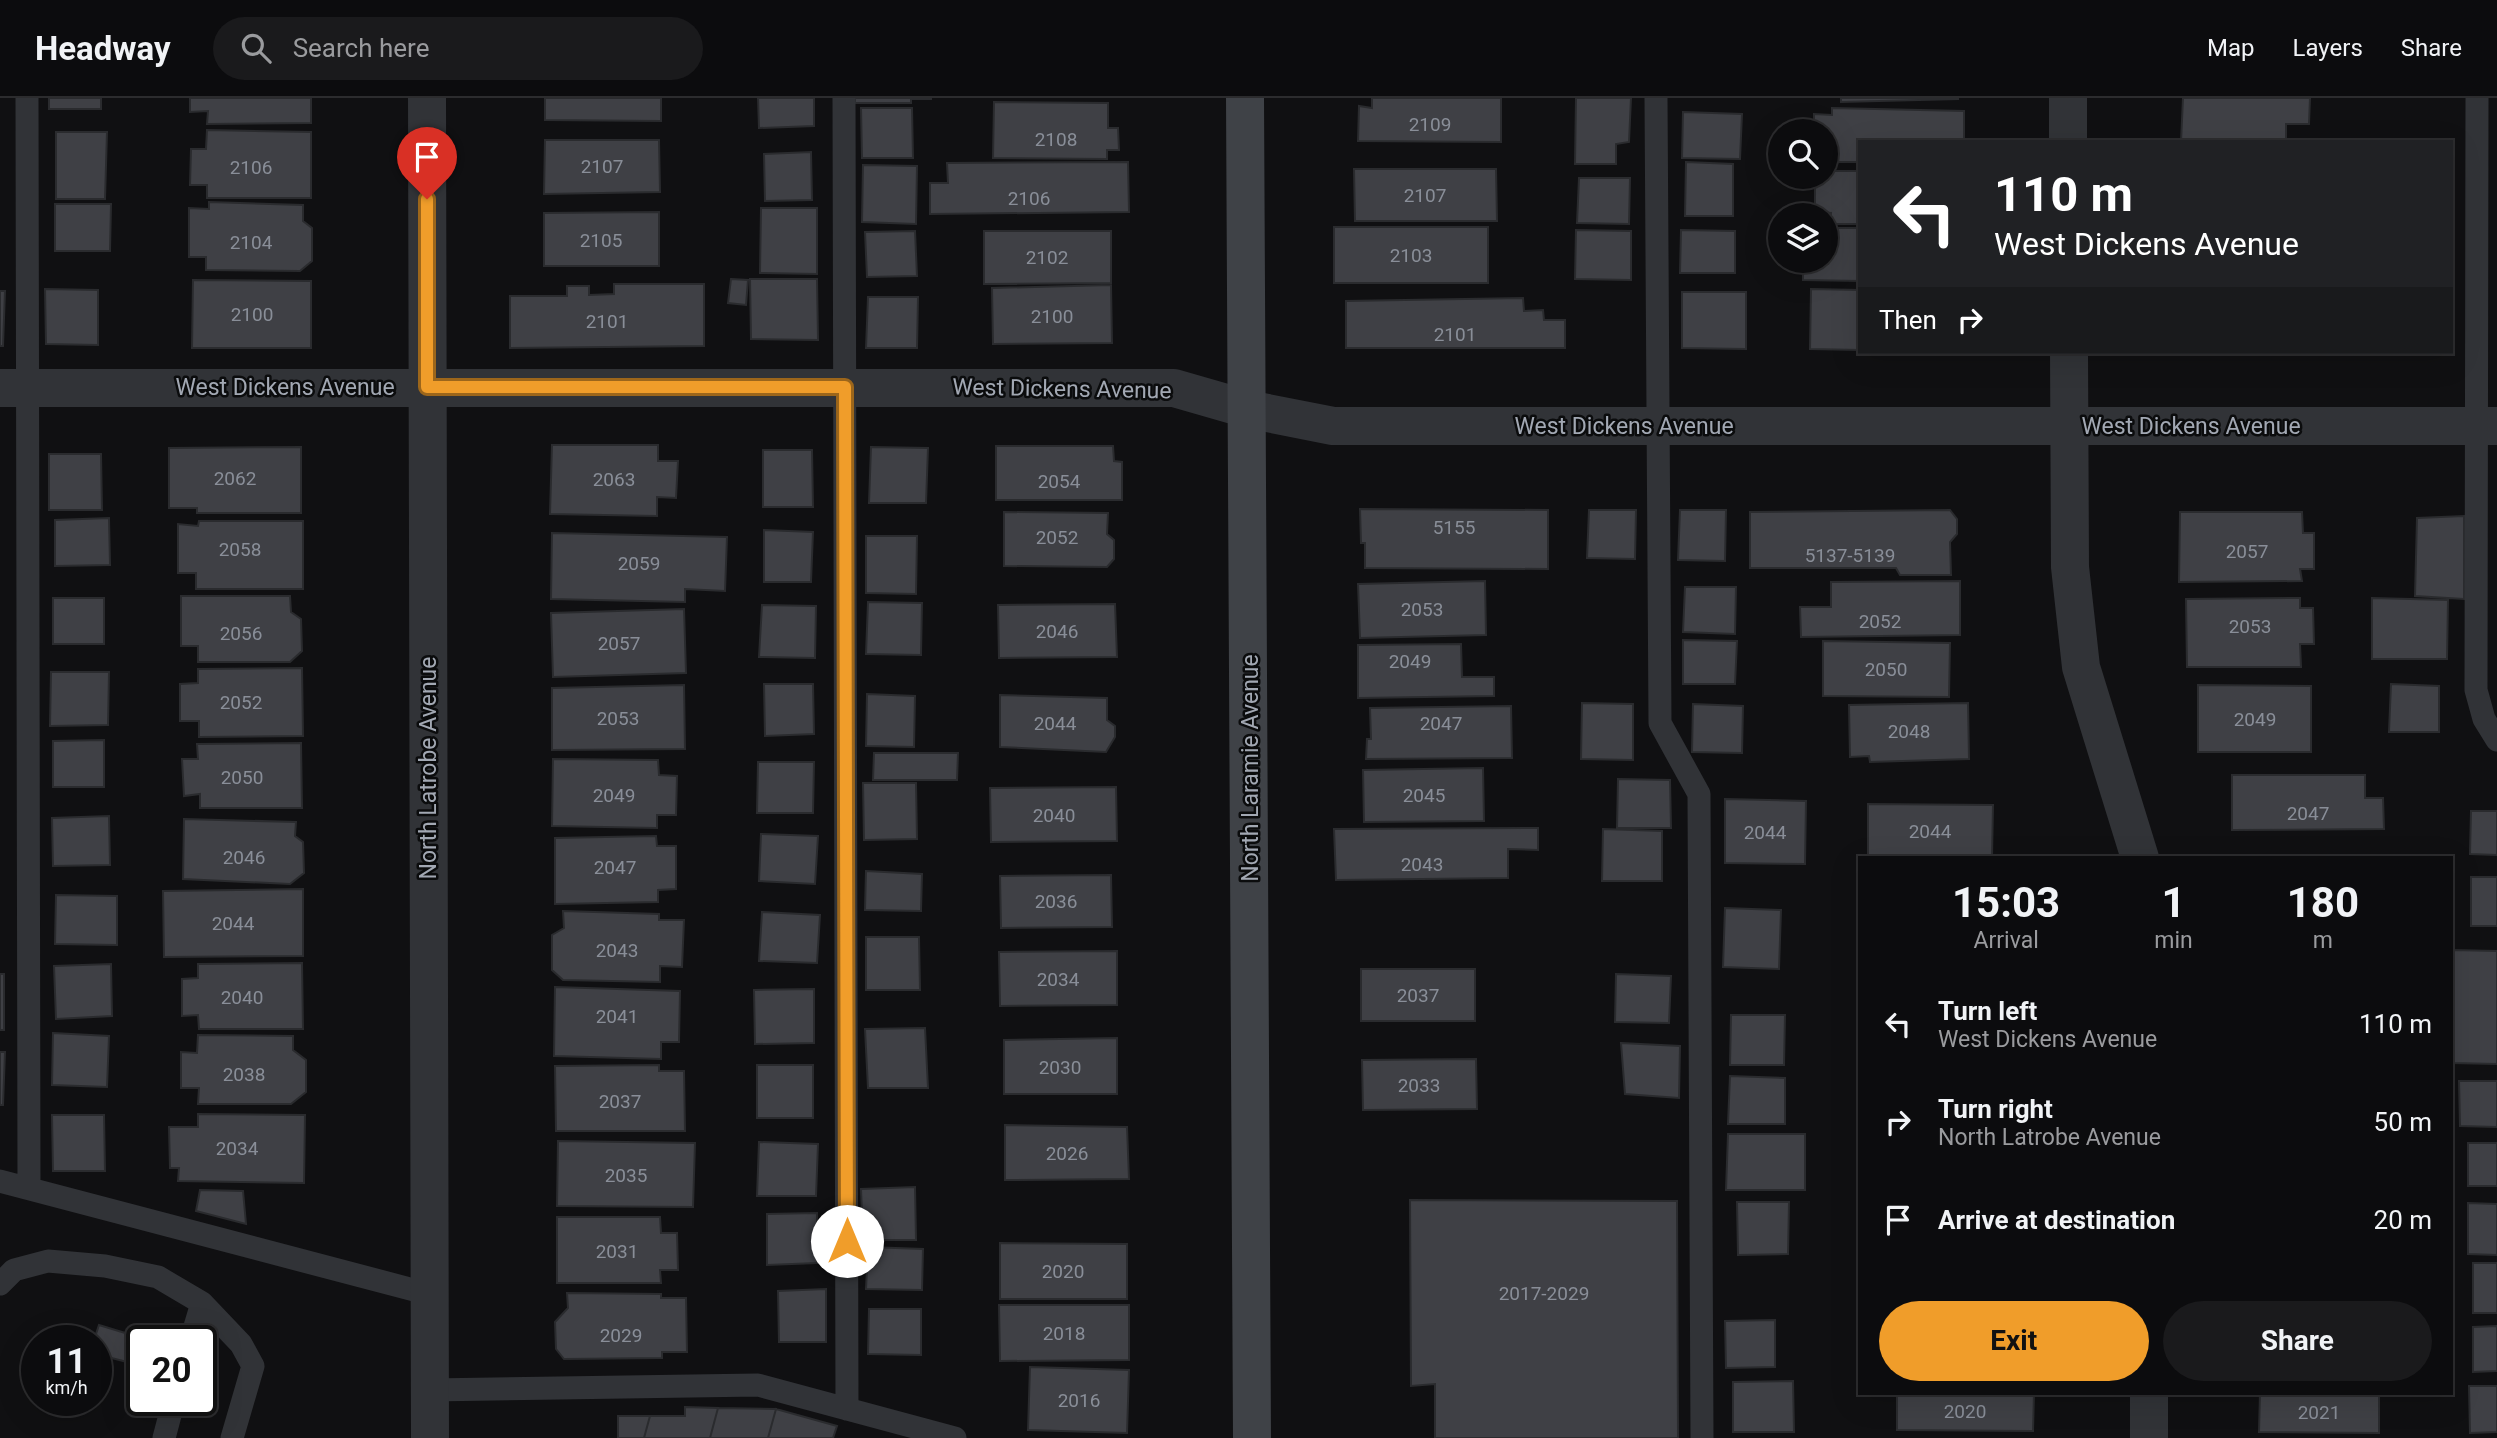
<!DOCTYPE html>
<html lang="en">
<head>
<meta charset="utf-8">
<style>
  :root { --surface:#0c0c0e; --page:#1a1a1c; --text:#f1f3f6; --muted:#9a9b9e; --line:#2c2c2e; --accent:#f09d2a }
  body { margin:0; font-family:Roboto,sans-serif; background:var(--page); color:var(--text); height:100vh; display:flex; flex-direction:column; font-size:26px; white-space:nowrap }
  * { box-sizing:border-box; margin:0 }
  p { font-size:23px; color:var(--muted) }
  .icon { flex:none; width:38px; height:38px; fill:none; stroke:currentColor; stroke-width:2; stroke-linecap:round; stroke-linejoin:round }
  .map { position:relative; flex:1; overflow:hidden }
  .details { position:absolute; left:1858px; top:758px; width:595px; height:539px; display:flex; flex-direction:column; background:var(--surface); border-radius:0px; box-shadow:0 7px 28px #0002,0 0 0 2px var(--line) }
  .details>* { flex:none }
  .banner { position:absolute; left:1858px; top:42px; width:595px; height:214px; border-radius:0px; box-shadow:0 7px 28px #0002,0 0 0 2px var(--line); background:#202124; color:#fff; overflow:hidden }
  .fabs { position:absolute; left:1768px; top:21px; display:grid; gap:14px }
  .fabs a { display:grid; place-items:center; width:70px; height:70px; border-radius:50%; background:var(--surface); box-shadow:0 7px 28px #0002,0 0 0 2px var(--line); font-size:35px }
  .speed { position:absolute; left:21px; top:1227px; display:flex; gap:14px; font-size:35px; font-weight:700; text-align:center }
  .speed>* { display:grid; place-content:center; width:91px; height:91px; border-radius:50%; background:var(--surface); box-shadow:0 7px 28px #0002,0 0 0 2px var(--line); line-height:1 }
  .speed small { font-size:18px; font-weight:400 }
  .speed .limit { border:4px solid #111; border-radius:10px; background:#fff; color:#111 }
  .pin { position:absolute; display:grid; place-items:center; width:60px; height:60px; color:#fff; margin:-72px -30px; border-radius:50% 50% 50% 0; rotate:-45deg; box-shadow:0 0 7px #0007 }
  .pin .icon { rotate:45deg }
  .me { position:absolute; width:77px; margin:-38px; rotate:0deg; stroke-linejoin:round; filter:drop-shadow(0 0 5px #0008) }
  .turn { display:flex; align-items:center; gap:24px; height:147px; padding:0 21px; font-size:32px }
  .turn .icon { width:91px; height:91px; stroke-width:2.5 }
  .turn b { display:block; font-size:49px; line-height:60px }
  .then { display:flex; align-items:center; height:66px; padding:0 21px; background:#0003; gap:14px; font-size:26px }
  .eta { display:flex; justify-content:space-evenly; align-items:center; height:119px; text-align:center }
  .eta b { font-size:42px; font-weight:700; line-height:49px }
  .button { display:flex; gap:14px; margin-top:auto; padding:14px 21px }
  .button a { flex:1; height:80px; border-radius:42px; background:var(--accent); color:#111; font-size:28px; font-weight:700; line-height:80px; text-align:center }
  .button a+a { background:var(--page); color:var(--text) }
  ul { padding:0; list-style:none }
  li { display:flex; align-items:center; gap:21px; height:98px; padding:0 21px }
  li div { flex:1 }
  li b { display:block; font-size:26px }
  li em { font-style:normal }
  header { display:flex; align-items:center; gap:42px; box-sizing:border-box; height:98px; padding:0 35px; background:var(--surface); border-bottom:2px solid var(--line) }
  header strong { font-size:33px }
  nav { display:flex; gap:38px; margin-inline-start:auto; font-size:24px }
  .search { width:490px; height:63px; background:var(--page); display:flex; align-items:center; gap:18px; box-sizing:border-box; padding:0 24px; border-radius:38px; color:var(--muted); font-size:26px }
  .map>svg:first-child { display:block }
</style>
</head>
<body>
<header>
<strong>Headway</strong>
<div class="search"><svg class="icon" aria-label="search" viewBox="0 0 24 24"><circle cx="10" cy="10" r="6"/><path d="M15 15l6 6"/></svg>Search here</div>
<nav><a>Map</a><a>Layers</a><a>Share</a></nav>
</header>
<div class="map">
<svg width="2497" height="1340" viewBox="0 0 2497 1340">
  <rect width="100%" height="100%" fill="#101012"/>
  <path fill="#3f4045" stroke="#2a2b2e" stroke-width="2" d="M49 0H101V11H49Z
    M190 0H311V25L207 26 208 13 190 14Z
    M545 0H661V23L545 22Z
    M758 0H814V28L759 30Z
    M855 0H931V1H911V5H855Z
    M1372 0H1501V44L1358 43 1359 8 1372 10Z
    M1576 0H1631L1629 44 1616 46V66H1575Z
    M1841 0H1958V1L1841 4Z
    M2183 0H2310L2309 26H2286V44H2181Z
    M994 4 1108 5V30H1118L1119 52H1107V61L993 60Z
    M861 10H912L913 60H862Z
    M1832 10 1964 13V44H1860V64H1829V54H1825V33H1814V16L1832 17Z
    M1683 14 1742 16 1740 61 1682 60Z
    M207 32 311 34V100H207V87H190L191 51H206Z
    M56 34H107L105 101H56Z
    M545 42H659L660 94 544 96Z
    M811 54 812 102 765 103 764 56Z
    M1128 64 1129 114 930 116V85H948L947 65Z
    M1686 64 1733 66V118H1685Z
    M863 67 917 68 916 126 862 124Z
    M1354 71H1496L1497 123H1355Z
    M1831 73H1860V126H1830L1831 115 1815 114V79H1825V77L1831 76Z
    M1579 80H1630L1629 126 1577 125Z
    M209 104 303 107V123L312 130V163L300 173 206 172V159H189V110L209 111Z
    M55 106H111L110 153H55Z
    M761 110H817V176L760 175Z
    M659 114V168H544V115Z
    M1334 129H1488V185H1334Z
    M1825 130H1860V183L1803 182V163H1825Z
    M1576 132 1631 133V182L1575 181Z
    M1681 132 1735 133V175H1680Z
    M915 133 917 178 867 179 865 134Z
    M984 133H1111V185L984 186Z
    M731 181 748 182 746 207 728 205Z
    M750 181H817L818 242 751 241Z
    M193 182 311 183V250H192Z
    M614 186H704V248L510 250V198H567V188H589V197L614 196Z
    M1111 187 1112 245 993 246 992 190Z
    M45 191 98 192V247L46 246Z
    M1811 191 1860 192V252L1810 251Z
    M0 193H5L3 248H0Z
    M1682 194H1746V251L1682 250Z
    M868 199H918L917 250H866Z
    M1523 200 1524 213 1543 212 1544 222H1565V250H1346V203Z
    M552 347H658V363H678L676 400 657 399V418L550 416Z
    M996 348H1113L1114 363 1122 364V402H996Z
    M301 349V415H197V410H169V350Z
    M871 349 928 350 926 405H869Z
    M763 352H812L813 409H763Z
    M49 356H101L102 412H49Z
    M1360 411 1548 412V471L1365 470V445H1361Z
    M1589 412H1636L1635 461 1587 460Z
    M1680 412H1726L1725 463 1678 462Z
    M1950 412 1957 421V436L1950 444 1951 477H1900L1896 470H1750V414Z
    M1004 414 1108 415 1107 436 1114 442V461L1107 469 1004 468Z
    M2180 414H2302L2303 435H2314V471H2300L2302 483 2179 484Z
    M2464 418V501L2415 498 2417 420Z
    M109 420 110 467 55 468V422Z
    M199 423H303V491H196V475H178V426L198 428Z
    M764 432 813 434 811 484H764Z
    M552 435 727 439 725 493 685 491V504L551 501Z
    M866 438H917L916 496 866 495Z
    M1485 483 1486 537 1360 540 1358 486Z
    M1960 483V537L1801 539 1800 509H1831V484Z
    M1685 489H1736L1735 536 1683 534Z
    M181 498H290L291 514 301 521 302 553 290 564H198V548H181Z
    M53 500H104V546H53Z
    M2300 500V510H2313L2314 546H2300L2301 569H2187L2186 501Z
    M2372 500 2448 502 2447 561H2372Z
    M868 504 922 505 921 557 866 556Z
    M1115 506 1117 559 999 560 998 507Z
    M762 507 816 508 815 560 759 559Z
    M684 511 686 575 553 579 551 515Z
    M1683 542 1737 543 1735 586H1683Z
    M1823 543 1950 545 1949 599 1823 598Z
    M1461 546 1462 579H1494V598L1358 600V547Z
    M302 570 303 638 199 639V623H180V586L198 585V571Z
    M51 574H109L108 627 50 628Z
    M764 586H813L814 636 765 638Z
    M2391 586 2439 588V634H2389Z
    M684 587 685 651 552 652V590Z
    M2198 587 2311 588V654H2198Z
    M867 596 915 598 914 649 866 648Z
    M1000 597 1107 600V622L1115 628V639L1106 654 1000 649Z
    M1582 605 1633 606V662L1581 661Z
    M1968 605 1969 661 1870 664 1869 658 1850 659 1849 607Z
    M1693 606 1743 608 1742 655 1692 654Z
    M1511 608 1512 660 1366 661 1367 641H1371L1370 610Z
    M104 642V689H53V643Z
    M301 645 302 710H200V696L184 698 182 661H198L197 646Z
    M874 655H958L957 682H873Z
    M553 661 658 662 659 677 677 678 676 717H657V730L552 728Z
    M758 664H814L813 715H757Z
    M1483 670 1484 723 1364 724 1363 672Z
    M2232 677H2365V700H2383L2384 731 2232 732Z
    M1618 681 1670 682 1671 730H1617Z
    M863 685H916L917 741 864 742Z
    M1116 689 1117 743 991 744 990 690Z
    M1725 701 1806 703 1805 766 1725 765Z
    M1868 706 1993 707 1992 760H1868Z
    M2471 713H2497V757L2470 756Z
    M109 718 110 767 53 768 52 720Z
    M184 721 296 724 295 738 303 744 304 775 290 786 183 781Z
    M1538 730V752L1508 751V780L1336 782 1334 731Z
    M1603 731 1662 733V783H1602Z
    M761 736 818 738 815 786 759 783Z
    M656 738 657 748H676V791L658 792V804L555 806V740Z
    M866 773 922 776 921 813 865 812Z
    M1111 777 1112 829 1001 830 1000 778Z
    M2471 779H2497V828H2471Z
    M303 791V858L164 859 163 793Z
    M56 797 117 798V847L55 846Z
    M1725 810 1781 812 1779 871 1723 869Z
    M563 813 659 816V822H684L682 869 660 868V884L563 882 552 872V837L564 830Z
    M762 814 820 817 817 865 759 863Z
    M866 839H919L920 892H866Z
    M2452 852 2497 853V966L2452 965Z
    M1117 853V907L1000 908 999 854Z
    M302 865 303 931H199L198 917 182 918V881L198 880V866Z
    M111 866 112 918 56 921 54 868Z
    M1361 871H1475V923H1361Z
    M0 876H4V932H0Z
    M1616 876 1671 878 1669 925 1615 924Z
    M555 889 680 893 679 944H661V961L554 958Z
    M814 891V945L755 946 754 892Z
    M1731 917H1785L1784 967H1730Z
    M925 930 928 990H868L865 931Z
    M53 935 109 938 107 989 52 987Z
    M198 937 293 938V952L306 962V994L291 1006H198L199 990H181V954L197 955Z
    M1117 940V996H1004V942Z
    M1621 945 1680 948 1679 1000 1625 996Z
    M0 954H5L3 1007H0Z
    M1476 961 1477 1011 1363 1012 1362 962Z
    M659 967V973H684L685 1033H556L555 968Z
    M757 967H813V1020H757Z
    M1730 978 1785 980V1026H1728Z
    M2459 983H2497V1029L2460 1028Z
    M198 1016 305 1017 304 1085 178 1083 179 1070H170L169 1029H198Z
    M52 1017H104L105 1073H53Z
    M1005 1027 1127 1029 1129 1081 1005 1082Z
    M1728 1036H1805V1092H1726Z
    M558 1043 695 1045 693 1109 557 1108Z
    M759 1044 818 1046 816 1098H757Z
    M2468 1045H2497V1088H2468Z
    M915 1089 916 1142H863L861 1091Z
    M200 1092 243 1093 246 1126 196 1113Z
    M1410 1102 1677 1103 1678 1340H1435V1286L1411 1288Z
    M1737 1104H1789L1788 1156 1738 1157Z
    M2468 1105 2497 1106V1157L2468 1156Z
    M817 1115V1165L767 1167V1116Z
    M557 1119H660L661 1135H677L678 1172H660L661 1185H557Z
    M1000 1145 1127 1146V1201H1000Z
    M868 1149 923 1151 922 1192 866 1191Z
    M2473 1165H2497V1215H2473Z
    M826 1191V1244H779L778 1193Z
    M567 1195 661 1196V1200H686L687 1254H662V1260L564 1261 556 1251 555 1224 568 1210Z
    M999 1207H1129V1262L1000 1263Z
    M869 1211H921V1257L868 1256Z
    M1775 1222V1269L1726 1270 1725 1223Z
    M99 1227 135 1238 127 1264 96 1256V1242H94Z
    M2497 1228V1273L2473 1274V1229Z
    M1030 1269 1129 1272 1127 1335 1028 1332Z
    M1793 1283 1794 1334H1733V1284Z
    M2469 1288H2497V1334L2470 1335Z
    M1897 1295H2034L2033 1333 1897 1332Z
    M2260 1295H2379V1335L2259 1334Z
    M685 1309 718 1310 710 1340H644L650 1318H685Z
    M718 1310 776 1311 768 1340H710Z
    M776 1311 837 1328 833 1340H768Z
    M618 1318H650L644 1340H618Z"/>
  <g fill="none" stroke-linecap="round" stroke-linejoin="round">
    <path stroke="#313337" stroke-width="23" d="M27 0 29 1090
      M844 0 847 1311
      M1656 0 1660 625 1699 696 1702 1340
      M2477 0 2476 592 2484 621 2497 642
      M0 1083 429 1196
      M0 1186 14 1172 48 1163 105 1168 158 1179 202 1205 241 1246 253 1268 232 1340
      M191 1242 202 1205
      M430 1292 758 1287 955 1340
      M164 1340 174 1302"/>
    <path stroke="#313337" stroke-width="38" d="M427 0 430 1340
      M2068 0V44
      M2069 254 2070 469 2081 569 2140 760
      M0 290H1174L1247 311 1333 328H2497
      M2149 1340V1295"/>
    <path stroke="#3f4247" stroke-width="38" d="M1245 0 1252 1340"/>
  </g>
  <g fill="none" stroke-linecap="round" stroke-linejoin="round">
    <g stroke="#9c661b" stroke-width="18">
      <path id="route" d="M427 101V289H845L847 1143"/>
    </g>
    <use href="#route" stroke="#f09d2a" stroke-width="12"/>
  </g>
  <g text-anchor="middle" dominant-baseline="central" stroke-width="5" stroke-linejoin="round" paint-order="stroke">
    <g font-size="19" fill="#898e98">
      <text x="1430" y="26">2109</text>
      <text x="1056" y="41">2108</text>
      <text x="602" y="68">2107</text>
      <text x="251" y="69">2106</text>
      <text x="1425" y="97">2107</text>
      <text x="1029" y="100">2106</text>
      <text x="601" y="142">2105</text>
      <text x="251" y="144">2104</text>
      <text x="1411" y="157">2103</text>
      <text x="1047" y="159">2102</text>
      <text x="252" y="216">2100</text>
      <text x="1052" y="218">2100</text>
      <text x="607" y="223">2101</text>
      <text x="1455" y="236">2101</text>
      <text x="235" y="380">2062</text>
      <text x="614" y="381">2063</text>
      <text x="1059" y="383">2054</text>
      <text x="1454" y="429">5155</text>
      <text x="1057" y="439">2052</text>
      <text x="240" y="451">2058</text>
      <text x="2247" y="453">2057</text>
      <text x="1850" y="457">5137-5139</text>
      <text x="639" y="465">2059</text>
      <text x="1422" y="511">2053</text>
      <text x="1880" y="523">2052</text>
      <text x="2250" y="528">2053</text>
      <text x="1057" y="533">2046</text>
      <text x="241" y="535">2056</text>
      <text x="619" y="545">2057</text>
      <text x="1410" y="563">2049</text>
      <text x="1886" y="571">2050</text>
      <text x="241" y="604">2052</text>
      <text x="618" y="620">2053</text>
      <text x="2255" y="621">2049</text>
      <text x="1055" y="625">2044</text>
      <text x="1441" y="625">2047</text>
      <text x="1909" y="633">2048</text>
      <text x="242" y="679">2050</text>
      <text x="614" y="697">2049</text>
      <text x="1424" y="697">2045</text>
      <text x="2308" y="715">2047</text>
      <text x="1054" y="717">2040</text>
      <text x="1930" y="733">2044</text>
      <text x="1765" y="734">2044</text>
      <text x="244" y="759">2046</text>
      <text x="1422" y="766">2043</text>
      <text x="615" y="769">2047</text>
      <text x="1056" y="803">2036</text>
      <text x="233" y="825">2044</text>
      <text x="617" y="852">2043</text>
      <text x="1058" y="881">2034</text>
      <text x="1418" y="897">2037</text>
      <text x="242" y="899">2040</text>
      <text x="617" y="918">2041</text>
      <text x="1060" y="969">2030</text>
      <text x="244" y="976">2038</text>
      <text x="1419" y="987">2033</text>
      <text x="620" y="1003">2037</text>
      <text x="237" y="1050">2034</text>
      <text x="1067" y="1055">2026</text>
      <text x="626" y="1077">2035</text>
      <text x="617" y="1153">2031</text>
      <text x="1063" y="1173">2020</text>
      <text x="1544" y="1195">2017-2029</text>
      <text x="1064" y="1235">2018</text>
      <text x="621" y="1237">2029</text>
      <text x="1079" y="1302">2016</text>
      <text x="1965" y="1313">2020</text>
      <text x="2319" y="1314">2021</text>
    </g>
    <g font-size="23" fill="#a2a8b3" stroke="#0b0c0d">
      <text x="285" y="289">West Dickens Avenue</text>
      <text transform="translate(1062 291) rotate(1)">West Dickens Avenue</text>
      <text x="1624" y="328">West Dickens Avenue</text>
      <text x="2191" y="328">West Dickens Avenue</text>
      <text transform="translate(428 670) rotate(-90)">North Latrobe Avenue</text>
      <text transform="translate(1250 670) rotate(-90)">North Laramie Avenue</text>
    </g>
  </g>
</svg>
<div class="fabs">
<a><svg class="icon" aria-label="search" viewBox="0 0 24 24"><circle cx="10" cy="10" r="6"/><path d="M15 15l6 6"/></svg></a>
<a><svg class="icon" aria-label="layers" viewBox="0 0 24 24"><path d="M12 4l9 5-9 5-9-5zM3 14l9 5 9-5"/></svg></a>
</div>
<div class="speed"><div>11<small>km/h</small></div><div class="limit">20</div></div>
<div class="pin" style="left:427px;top:101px;background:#d93025"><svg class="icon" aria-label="arrive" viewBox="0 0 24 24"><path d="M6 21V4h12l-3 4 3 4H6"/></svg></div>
<svg class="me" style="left:847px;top:1143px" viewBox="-20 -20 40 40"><circle r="19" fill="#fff"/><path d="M0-13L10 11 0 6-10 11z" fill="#f09d2a"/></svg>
<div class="banner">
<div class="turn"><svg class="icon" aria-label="left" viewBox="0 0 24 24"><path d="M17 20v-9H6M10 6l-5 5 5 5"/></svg><div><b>110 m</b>West Dickens Avenue</div></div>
<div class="then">Then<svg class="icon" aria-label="right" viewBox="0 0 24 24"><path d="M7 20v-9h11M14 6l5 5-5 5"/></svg></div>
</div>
<section class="details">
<div class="eta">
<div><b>15:03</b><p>Arrival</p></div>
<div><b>1</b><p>min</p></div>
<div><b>180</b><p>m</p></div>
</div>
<ul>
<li><svg class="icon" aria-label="left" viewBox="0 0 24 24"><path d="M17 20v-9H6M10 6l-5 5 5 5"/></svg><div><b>Turn left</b><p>West Dickens Avenue</p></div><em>110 m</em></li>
<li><svg class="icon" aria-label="right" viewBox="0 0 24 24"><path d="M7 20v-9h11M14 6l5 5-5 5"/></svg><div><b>Turn right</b><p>North Latrobe Avenue</p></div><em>50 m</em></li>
<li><svg class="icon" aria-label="arrive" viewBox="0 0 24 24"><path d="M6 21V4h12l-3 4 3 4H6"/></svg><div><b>Arrive at destination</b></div><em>20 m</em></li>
</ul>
<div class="button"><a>Exit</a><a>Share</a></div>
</section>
</div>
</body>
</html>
